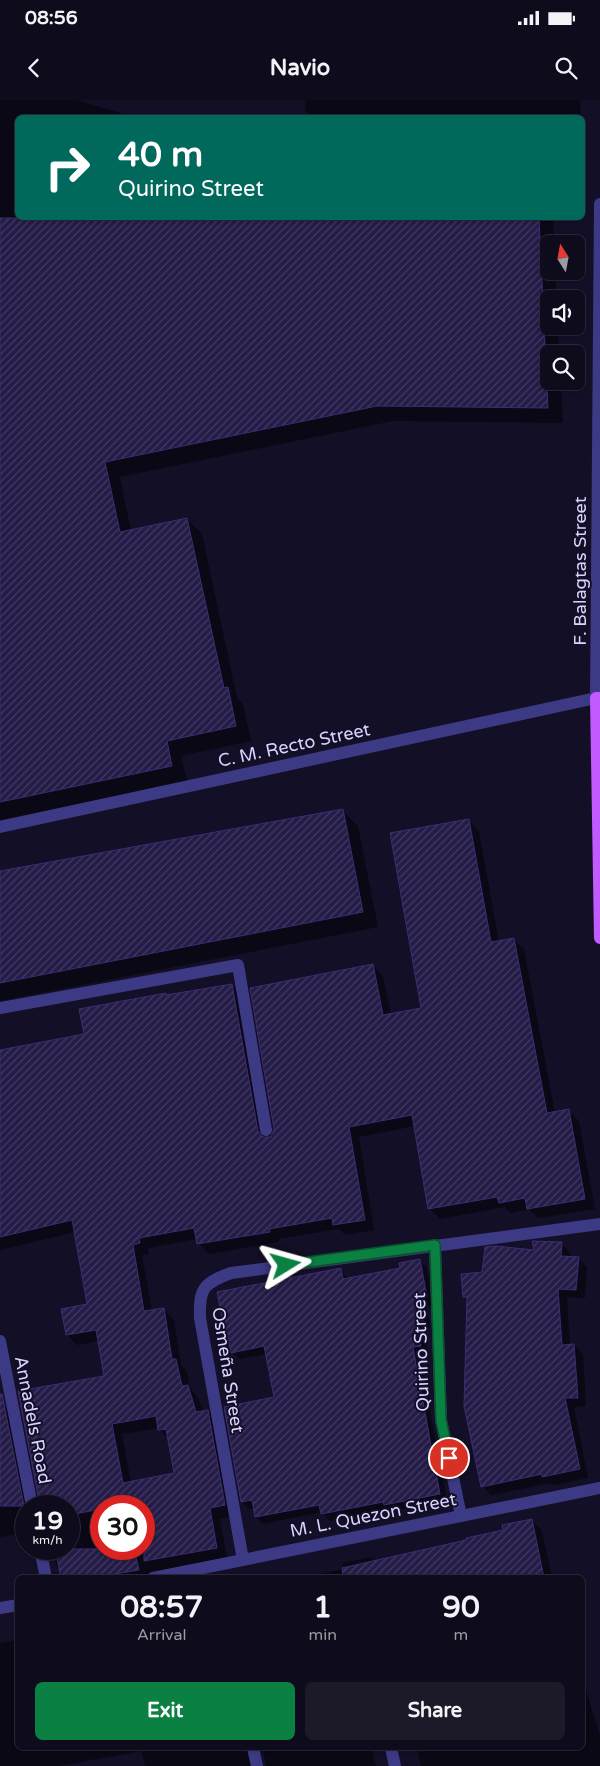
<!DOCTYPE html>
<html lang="en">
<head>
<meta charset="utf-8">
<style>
  :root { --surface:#0e0b1c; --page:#1c1929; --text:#f1f3f6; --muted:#9b9ba3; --line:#2e2b3b; --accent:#0b8043 }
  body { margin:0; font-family:"Varela Round",sans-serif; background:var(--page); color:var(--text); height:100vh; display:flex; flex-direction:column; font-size:19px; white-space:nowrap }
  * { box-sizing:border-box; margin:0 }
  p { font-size:16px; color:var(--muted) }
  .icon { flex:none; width:28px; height:28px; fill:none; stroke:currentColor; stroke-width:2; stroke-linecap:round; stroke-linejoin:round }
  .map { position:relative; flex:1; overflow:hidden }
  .details { position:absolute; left:15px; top:1475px; width:570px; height:175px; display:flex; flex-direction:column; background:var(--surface); border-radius:8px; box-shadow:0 1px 4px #0004,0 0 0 1px var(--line) }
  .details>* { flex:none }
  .banner { position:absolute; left:15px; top:15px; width:570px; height:105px; border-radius:8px; box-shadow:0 1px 4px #0004,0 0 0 1px var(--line); background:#00695c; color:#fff; overflow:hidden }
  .needle { width:32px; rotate:349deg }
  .fabs { position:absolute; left:540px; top:135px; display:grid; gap:10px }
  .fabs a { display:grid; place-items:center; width:45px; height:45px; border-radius:8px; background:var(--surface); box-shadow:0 1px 4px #0004,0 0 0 1px var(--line); font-size:25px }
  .speed { position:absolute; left:15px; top:1395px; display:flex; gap:10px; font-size:25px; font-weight:700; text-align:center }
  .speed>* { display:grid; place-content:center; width:65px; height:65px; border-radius:50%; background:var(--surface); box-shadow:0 1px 4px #0004,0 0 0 1px var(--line); line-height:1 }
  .speed small { font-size:12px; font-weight:400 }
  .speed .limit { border:8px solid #d22; background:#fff; color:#111 }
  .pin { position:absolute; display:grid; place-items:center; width:42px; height:42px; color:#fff; margin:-21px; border:2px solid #fff; border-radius:50%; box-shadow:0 1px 5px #0007 }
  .me { position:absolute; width:55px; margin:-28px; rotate:82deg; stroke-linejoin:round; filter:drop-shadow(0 0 4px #0008) }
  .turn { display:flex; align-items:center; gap:18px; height:105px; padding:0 20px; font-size:22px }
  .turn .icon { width:65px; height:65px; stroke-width:2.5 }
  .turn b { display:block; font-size:35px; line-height:42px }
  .eta { display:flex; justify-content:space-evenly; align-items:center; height:85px; text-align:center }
  .eta b { font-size:30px; font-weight:800; line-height:35px }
  .cta { display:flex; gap:10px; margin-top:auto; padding:10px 20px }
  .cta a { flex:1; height:58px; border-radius:8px; background:var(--accent); color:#fff; font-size:20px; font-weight:800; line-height:58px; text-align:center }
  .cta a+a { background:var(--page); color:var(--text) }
  .status { display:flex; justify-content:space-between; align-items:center; height:35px; padding:0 25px; background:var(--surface); direction:ltr }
  .status svg { height:14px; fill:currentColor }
  header { display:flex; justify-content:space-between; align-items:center; height:65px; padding:0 20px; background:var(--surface); font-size:22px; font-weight:800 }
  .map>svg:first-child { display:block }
</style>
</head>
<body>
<div class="status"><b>08:56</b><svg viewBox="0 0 49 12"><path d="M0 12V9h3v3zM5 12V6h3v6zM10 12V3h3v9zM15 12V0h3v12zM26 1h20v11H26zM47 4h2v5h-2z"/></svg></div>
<header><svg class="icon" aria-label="back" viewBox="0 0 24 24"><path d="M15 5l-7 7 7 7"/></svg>Navio<svg class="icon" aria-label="search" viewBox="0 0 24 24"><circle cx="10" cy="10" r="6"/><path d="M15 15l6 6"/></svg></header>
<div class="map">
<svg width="600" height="1666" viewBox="0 0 600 1666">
  <defs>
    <pattern id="building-hatch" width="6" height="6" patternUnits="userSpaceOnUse" patternTransform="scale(1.25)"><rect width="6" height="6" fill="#241b47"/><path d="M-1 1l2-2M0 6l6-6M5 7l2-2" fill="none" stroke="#433b63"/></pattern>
  </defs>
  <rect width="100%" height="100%" fill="#130f26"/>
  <path fill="#0007" fill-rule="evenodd" d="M0 0H77L137 18H18V118H553L554 144H549V171H555L557 199H549V226H558L559 254H549V281H561L563 323 393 321 120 377 131 431 187 419 202 434 237 598 243 604 251 641 181 656 187 681 0 720Z
    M305 0H580L581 18H313L305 10Z
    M343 711 358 726 378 827 0 901V772Z
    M468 720 479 731 499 842 513 839 524 849 555 1013 568 1010 579 1021 595 1109 538 1118 529 1109 510 1113 505 1107 440 1119 429 1108 415 1026 359 1037 374 1130 345 1135 339 1129 279 1139V1142L209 1154 198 1143V1139L148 1148 149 1154 142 1155 152 1211 163 1209 174 1220 181 1265 187 1271 190 1288 198 1297 203 1312 208 1311 218 1322 235 1416 220 1419 227 1458 176 1478H62L60 1470 56 1466 53 1449H69V1406H41L105 1277 100 1241 77 1245 67 1235 88 1205 75 1132 0 1150V951L85 935 167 896 231 885 242 896 267 1040 275 1034 373 866 383 876 391 915 423 909ZM159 1328 169 1340 175 1374 131 1382 122 1334ZM101 1406H144V1449H101Z
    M561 1143 570 1153V1158H578L587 1167 585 1198 567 1197 570 1245H574L583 1254 586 1306 574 1307 588 1378 553 1385 551 1383 491 1395 482 1386 468 1200 464 1196 484 1173 536 1152Z
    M420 1160 427 1168 434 1204 426 1206 430 1227 423 1229 428 1253 419 1254 447 1401 392 1411 390 1409 330 1421 322 1412 263 1424 256 1417 255 1408 249 1409 242 1402 275 1298 267 1254 240 1259 232 1252 228 1230 225 1227 341 1170 348 1179 401 1169Z
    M0 1305H3L14 1315 26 1406V1433L0 1437Z
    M532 1420 542 1431 552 1478H302L343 1469 342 1463 371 1457 376 1462 505 1431Z
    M271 1474 275 1478H254Z
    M18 1540V1648H372L376 1666H266L263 1651 258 1652 256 1666H145L142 1651 60 1666H0V1543Z
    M582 1577 600 1635V1666H421L417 1648H582Z"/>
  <path fill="url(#building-hatch)" stroke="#3b2d73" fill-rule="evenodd" d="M0 118H539L548 308 377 306 105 362 120 432 187 418 224 588 228 587 236 626 167 641 172 666 0 702Z
    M343 709 363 812 0 883V771Z
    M469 719 491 842 514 838 547 1013 569 1009 585 1099 527 1109 525 1098 499 1103 497 1097 428 1109 412 1015 349 1027 365 1120 333 1125 332 1118 269 1129 270 1132 197 1144 194 1128 139 1138 140 1143 133 1145 144 1211 164 1208 172 1259H176L182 1286 188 1285 196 1312 208 1310 225 1405 210 1408 217 1448 144 1461V1406H101V1409L69 1415V1406H40L18 1291 104 1276 96 1230 66 1235 61 1209 87 1204 72 1120 0 1137V950L84 934 79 909 166 893V895L232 884 258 1031 263 1037H271L274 1029 250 888 373 864 383 915 421 908 390 733ZM156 1316 158 1330 166 1329 174 1373 123 1383 112 1324Z
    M532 1141 562 1142 561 1156 579 1157 576 1190 558 1189 562 1245 574 1244 578 1298H565L580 1369 542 1377V1374L481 1387 464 1306 467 1197H463L461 1174 482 1172 485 1147 496 1146 534 1150Z
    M420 1159 427 1197 419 1199 424 1220 417 1222 421 1246 413 1247 440 1394 384 1405 383 1402 321 1414 319 1405 255 1417 252 1400 241 1402 224 1307 274 1297 264 1246 231 1253 226 1228H224L217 1192 341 1168 343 1179 400 1168 399 1163Z
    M0 1294H2L24 1406H0Z
    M532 1419 544 1478H343L342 1468 466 1440V1438L503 1430 502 1425Z
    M55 1449H134L139 1470 92 1478H61Z"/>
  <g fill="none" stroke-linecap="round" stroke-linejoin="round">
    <path stroke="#3d3a85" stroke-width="12" d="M0 727 596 598 600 104
      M0 908 238 865 266 1030
      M435 1145 441 1320 461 1416
      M0 1241 32 1406
      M40 1449 46 1478
      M243 1460 200 1218C199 1189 203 1183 231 1173L600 1124
      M153 1478 600 1388
      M0 1508 18 1505
      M253 1648 257 1666
      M391 1648 395 1666"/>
    <path stroke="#c25bff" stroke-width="12" d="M600 598H596L600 838"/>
  </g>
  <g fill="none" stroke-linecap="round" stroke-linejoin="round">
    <g stroke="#07532c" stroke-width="12">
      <path id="route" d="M286 1165 435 1145 441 1320 449 1358"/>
    </g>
    <use href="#route" stroke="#0b8043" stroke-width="9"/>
  </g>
  <g text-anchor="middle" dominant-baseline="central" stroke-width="4" stroke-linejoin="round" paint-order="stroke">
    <g font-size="18" fill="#d9d4ff" stroke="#130f26">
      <text transform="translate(580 471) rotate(-90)">F. Balagtas Street</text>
      <text transform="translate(294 645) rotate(-12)">C. M. Recto Street</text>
      <text transform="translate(421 1252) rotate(-92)">Quirino Street</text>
      <text transform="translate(228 1270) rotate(81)">Osmeña Street</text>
      <text transform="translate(33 1320) rotate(79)">Annadels Road</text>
      <text transform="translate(373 1415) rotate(-11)">M. L. Quezon Street</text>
    </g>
  </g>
</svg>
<div class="fabs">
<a><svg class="needle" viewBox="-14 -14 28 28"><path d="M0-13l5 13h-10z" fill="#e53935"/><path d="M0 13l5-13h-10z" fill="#9b9ba3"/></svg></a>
<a><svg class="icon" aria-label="sound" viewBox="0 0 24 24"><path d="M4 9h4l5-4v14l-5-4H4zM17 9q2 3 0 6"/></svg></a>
<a><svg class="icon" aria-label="search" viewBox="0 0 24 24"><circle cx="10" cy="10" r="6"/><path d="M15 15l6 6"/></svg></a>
</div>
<div class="speed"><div>19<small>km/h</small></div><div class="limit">30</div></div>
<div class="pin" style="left:449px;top:1358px;background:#d93025"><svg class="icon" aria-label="arrive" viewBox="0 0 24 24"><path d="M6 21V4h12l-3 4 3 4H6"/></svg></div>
<svg class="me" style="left:286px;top:1165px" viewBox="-20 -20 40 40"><path d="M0-17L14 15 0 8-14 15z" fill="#0b8043" stroke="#fff" stroke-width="4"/></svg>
<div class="banner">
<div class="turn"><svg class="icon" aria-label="right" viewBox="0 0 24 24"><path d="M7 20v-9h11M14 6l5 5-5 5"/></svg><div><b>40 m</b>Quirino Street</div></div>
</div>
<section class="details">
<div class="eta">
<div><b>08:57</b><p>Arrival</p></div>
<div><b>1</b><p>min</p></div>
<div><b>90</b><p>m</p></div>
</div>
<div class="cta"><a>Exit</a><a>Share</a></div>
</section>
</div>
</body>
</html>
